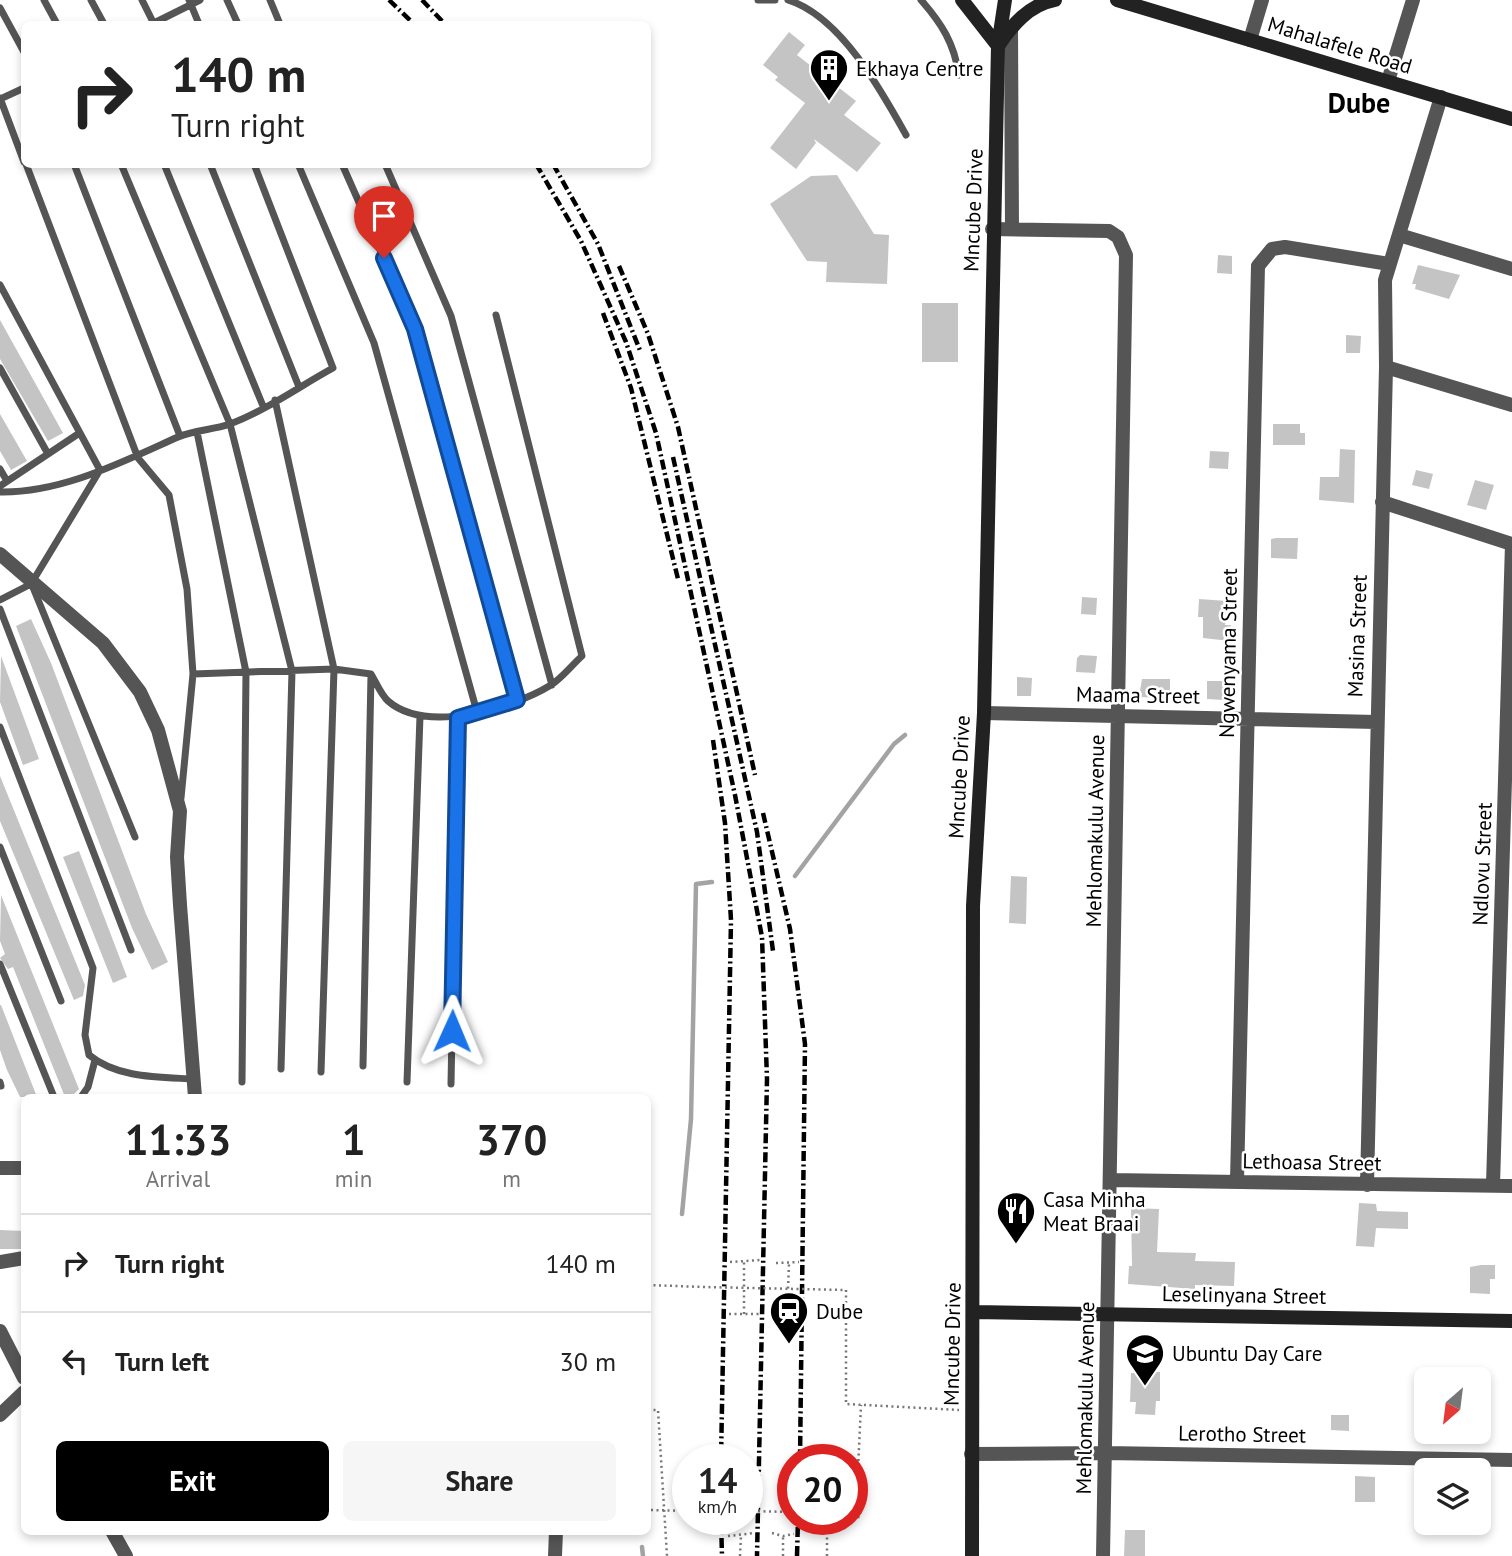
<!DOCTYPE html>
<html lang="en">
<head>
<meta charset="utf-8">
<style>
  :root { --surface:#fff; --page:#f6f6f6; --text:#222; --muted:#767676; --line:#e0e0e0; --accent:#000 }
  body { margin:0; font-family:"PT Sans",sans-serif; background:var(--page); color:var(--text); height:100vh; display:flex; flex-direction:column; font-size:26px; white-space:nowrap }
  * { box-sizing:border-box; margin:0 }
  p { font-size:23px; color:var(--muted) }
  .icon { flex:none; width:38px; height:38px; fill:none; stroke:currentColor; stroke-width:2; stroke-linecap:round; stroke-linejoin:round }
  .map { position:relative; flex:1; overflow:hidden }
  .sheet { position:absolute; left:21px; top:1094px; width:630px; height:441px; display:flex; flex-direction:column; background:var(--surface); border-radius:10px; box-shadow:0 4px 10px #0003 }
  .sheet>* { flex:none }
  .banner { position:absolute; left:21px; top:21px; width:630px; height:147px; border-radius:10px; box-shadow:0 4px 10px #0003; background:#fff; color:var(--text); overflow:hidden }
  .needle { width:46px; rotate:208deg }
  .fabs { position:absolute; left:1414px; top:1367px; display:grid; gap:14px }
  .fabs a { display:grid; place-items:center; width:77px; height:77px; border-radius:10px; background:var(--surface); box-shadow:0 4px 10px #0003; font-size:35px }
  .speed { position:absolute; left:672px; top:1444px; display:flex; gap:14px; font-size:35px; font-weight:700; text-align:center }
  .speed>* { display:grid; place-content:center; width:91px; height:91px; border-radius:50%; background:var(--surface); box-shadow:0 4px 10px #0003; line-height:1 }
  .speed small { font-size:18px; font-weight:400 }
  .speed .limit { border:10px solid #d22; background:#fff; color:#111 }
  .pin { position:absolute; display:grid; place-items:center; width:60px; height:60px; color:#fff; margin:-72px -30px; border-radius:50% 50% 50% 0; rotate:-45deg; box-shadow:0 0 7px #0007 }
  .pin .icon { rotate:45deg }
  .me { position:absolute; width:77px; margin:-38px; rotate:1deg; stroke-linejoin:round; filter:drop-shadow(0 0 5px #0008) }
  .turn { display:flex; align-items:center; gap:24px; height:147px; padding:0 35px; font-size:32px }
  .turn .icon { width:91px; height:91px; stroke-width:2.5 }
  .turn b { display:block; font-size:49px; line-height:60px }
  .eta { display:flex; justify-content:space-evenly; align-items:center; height:119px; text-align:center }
  .eta b { font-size:42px; font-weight:700; line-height:49px }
  .button { display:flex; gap:14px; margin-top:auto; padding:14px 35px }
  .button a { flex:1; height:80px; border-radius:10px; background:var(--accent); color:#fff; font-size:28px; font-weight:700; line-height:80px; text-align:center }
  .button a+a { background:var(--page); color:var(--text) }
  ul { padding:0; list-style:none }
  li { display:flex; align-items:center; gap:21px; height:98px; padding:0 35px; border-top:2px solid var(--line) }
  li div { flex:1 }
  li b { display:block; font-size:26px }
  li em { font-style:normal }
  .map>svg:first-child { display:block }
</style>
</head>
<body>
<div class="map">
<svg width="1512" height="1556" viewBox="0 0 1512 1556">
  <rect width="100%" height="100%" fill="#fff"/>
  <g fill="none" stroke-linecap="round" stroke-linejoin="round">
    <path stroke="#a3a3a3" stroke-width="4.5" d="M795 876 894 744 905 735
      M682 1214 691 1119 696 884 712 882
      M642 1547 643 1556"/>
  </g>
  <path fill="#c4c4c4" d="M789 32 805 45 797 55 856 101 844 115 881 143 857 172 814 139 816 143 796 169 770 148 805 103 775 80 778 77 763 65Z
    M837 175 874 234 889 235 887 284 826 282 827 262 807 261 770 204 811 176Z
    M1218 255 1232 256V274L1217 273Z
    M1418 265 1460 275 1449 299 1415 289 1416 284H1412Z
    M922 303H958V362H922Z
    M0 320 63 433 48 441 0 359Z
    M1346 335 1361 336 1360 353H1346Z
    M0 414 27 461 11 470 0 451Z
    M1273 424H1300V433H1305V445H1273Z
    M1340 449 1355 450 1354 503 1319 500 1320 477H1339Z
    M1210 451 1229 452 1228 469 1209 468Z
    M1416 470 1433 474 1429 489 1412 485Z
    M1475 480 1494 485 1486 510 1467 505Z
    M1276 538H1298L1297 559 1271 558V539Z
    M1082 597 1097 598 1096 615 1081 614Z
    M1199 599 1227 601 1225 625H1231L1230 641 1203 638V617H1198Z
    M31 619 51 663 146 914 168 962 152 970 132 928 16 626Z
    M1080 655 1097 656 1095 673 1076 672 1077 658Z
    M1 656 39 759 23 765 0 702Z
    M1017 677 1032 678 1031 696H1017Z
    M1142 679H1170V693L1164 692V698L1139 697Z
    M1207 681H1227L1224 700 1207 699Z
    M0 776 85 985 83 996 74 1000 0 821Z
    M79 851 127 977 113 983 63 857Z
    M1011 876 1027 877 1026 924 1009 923Z
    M1 895 79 1089 71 1097H65L13 967 8 969 0 958 5 954 0 941Z
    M0 1005H1L37 1097H20L7 1070 0 1050Z
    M1359 1203 1376 1204 1377 1211 1408 1212V1229L1376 1228 1374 1247 1356 1246Z
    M1131 1208 1159 1209 1157 1252 1196 1253 1195 1261 1235 1262 1234 1286 1195 1285V1289L1128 1284 1129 1266H1132Z
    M0 1230 24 1231V1249H0Z
    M1481 1265H1495V1279H1490V1294L1470 1293V1267Z
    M1135 1359H1156L1155 1372H1160V1401H1156L1155 1415 1135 1414 1136 1402H1130L1131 1373H1135Z
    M1331 1415H1349V1431L1331 1430Z
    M1355 1476 1375 1477V1502H1355Z
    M1125 1530H1145V1556H1124Z"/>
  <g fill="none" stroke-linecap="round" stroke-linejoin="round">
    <path stroke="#777" stroke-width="2.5" stroke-dasharray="2 3.5" stroke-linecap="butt" d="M730 1262 760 1260
      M776 1263 799 1262
      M648 1285 703 1287
      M846 1290V1404L959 1410
      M729 1314H759
      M744 1314V1262
      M787 1316 789 1263
      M776 1317 798 1318
      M648 1410H658L667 1556
      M648 1509 651 1510
      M852 1512H856L861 1405
      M852 1517H860L861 1477 857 1476
      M772 1533 783 1536 794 1534
      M728 1536 755 1533
      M740 1556 741 1535
      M783 1556V1536
      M827 1556V1519"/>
    <path stroke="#555" stroke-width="7" d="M44 0 57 24
      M91 0 104 24
      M142 0 154 24
      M189 0 199 24
      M227 0 238 24
      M270 0 280 24
      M758 0H775
      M788 0C840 16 881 90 906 135
      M921 0C942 24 954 43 959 75
      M0 8 24 52
      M152 24 200 0
      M0 98 24 162
      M0 99 24 88
      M26 164 138 458 169 495 187 589 193 674 181 798
      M74 164 180 436
      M121 164 230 424 292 671 281 1069
      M164 164 263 406
      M210 164 299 387
      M298 164 374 343 477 712
      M342 164 415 329 518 700
      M385 164 451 316 552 685
      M0 285 100 470 31 584 0 600
      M0 368 48 454
      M275 400 334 669 321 1072
      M197 432 246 672 242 1082
      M0 469 7 481
      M0 486 78 434
      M0 492C62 493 122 462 178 437 194 430 213 430 230 424 265 411 300 386 333 368L254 164
      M32 585 135 837
      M0 609 131 950
      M193 674 334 669 371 674C376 682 381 695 388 701 426 734 512 709 551 685 562 678 572 665 582 656L496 315
      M0 727 93 968 85 1035 89 1055C117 1078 158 1077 193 1079
      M0 847 61 1001
      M0 964 54 1097
      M363 1066 371 675
      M0 1082 1 1086
      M407 1082 420 716
      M451 1084 458 718
      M81 1097 88 1087 95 1060"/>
    <path stroke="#555" stroke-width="14" d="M1011 27 1012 229
      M1250 40 1262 0
      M1388 81 1413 0
      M992 229 1109 231 1118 237 1126 255 1103 1556
      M1399 235 1512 269
      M1386 367 1512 405
      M1382 502 1512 544
      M0 554 103 643 140 692 158 730 180 811 177 857 180 905 195 1097
      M984 713 1376 722
      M0 1168H24
      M1111 1180 1512 1186
      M1237 1181 1258 266 1272 249 1285 247 1389 264
      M1367 1185 1386 367 1385 280 1441 97
      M1493 1185 1512 544
      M0 1262 24 1258
      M0 1331 24 1378
      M0 1415 24 1392
      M971 1454 1106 1453 1512 1460
      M112 1531 126 1556
      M555 1556 556 1531"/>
    <path stroke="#222" stroke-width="14" d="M962 0 998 46C1012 25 1029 5 1055 0
      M1117 0 1512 119
      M974 1312 1512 1321
      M972 1556 973 906 984 713 998 46 1005 0"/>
    <path stroke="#000" stroke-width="4.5" stroke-dasharray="10 3.5 2 3.5" stroke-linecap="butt" d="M389 0 414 24
      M422 0 445 24
      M536 164 581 241 626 342 656 433 735 795 762 937 767 1079 757 1556
      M553 164 598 244 641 353
      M619 266 648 334 678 427 755 775
      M603 313 631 388 678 579
      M673 457 757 832 773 951
      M713 740 725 823 731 920 721 1460
      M763 813 790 929 805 1044 800 1460
      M721 1519 722 1556
      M797 1556 798 1519"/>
    <path stroke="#777" stroke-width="2.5" stroke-dasharray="2 3.5" stroke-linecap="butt" d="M703 1287 846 1290
      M651 1510 688 1511
      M747 1511 793 1512"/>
  </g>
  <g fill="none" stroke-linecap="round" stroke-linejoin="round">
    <g stroke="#114b97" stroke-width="18">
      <path id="route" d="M384 258 415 329 517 700 458 718 452 1031"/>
    </g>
    <use href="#route" stroke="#1a73e8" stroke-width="12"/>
  </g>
  <defs>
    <g id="building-pin" transform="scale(2.0125)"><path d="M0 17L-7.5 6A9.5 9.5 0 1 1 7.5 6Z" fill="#000" stroke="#fff"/><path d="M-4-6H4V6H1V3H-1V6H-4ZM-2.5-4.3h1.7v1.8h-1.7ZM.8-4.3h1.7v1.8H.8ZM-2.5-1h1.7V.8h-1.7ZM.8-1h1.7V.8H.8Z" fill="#fff"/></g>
    <g id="restaurant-pin" transform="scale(2.0125)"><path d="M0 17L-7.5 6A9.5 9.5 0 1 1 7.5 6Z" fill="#000" stroke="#fff"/><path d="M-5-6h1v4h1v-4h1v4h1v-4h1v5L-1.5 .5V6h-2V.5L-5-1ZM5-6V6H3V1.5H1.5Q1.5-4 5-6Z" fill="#fff"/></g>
    <g id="station-pin" transform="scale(2.0125)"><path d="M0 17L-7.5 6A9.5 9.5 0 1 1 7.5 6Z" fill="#000" stroke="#fff"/><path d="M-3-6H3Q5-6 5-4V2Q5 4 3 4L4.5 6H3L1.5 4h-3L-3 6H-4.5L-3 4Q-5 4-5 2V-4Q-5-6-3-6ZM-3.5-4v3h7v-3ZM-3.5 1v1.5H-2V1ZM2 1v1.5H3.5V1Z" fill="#fff"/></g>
    <g id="school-pin" transform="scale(2.0125)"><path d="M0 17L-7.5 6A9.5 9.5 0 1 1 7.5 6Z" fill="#000" stroke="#fff"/><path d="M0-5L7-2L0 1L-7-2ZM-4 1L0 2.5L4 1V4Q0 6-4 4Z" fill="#fff"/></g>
  </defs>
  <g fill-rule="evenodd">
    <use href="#building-pin" x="829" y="68"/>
    <use href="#restaurant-pin" x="1016" y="1211"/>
    <use href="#station-pin" x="789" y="1311"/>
    <use href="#school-pin" x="1145" y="1353"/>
  </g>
  <g text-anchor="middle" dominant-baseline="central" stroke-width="5" stroke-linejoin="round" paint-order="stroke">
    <g font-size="21" fill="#000" stroke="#fff">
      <text transform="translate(1340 45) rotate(17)">Mahalafele Road</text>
      <text transform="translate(973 210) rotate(-88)">Mncube Drive</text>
      <text transform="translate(1357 636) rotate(-88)">Masina Street</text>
      <text transform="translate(1228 653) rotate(-89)">Ngwenyama Street</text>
      <text transform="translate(1138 695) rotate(1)">Maama Street</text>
      <text transform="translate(959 777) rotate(-87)">Mncube Drive</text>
      <text transform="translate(1095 831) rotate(-89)">Mehlomakulu Avenue</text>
      <text transform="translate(1482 864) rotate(-88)">Ndlovu Street</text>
      <text transform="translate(1312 1162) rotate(1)">Lethoasa Street</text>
      <text transform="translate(1244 1295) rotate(1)">Leselinyana Street</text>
      <text transform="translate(952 1344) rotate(-89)">Mncube Drive</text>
      <text transform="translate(1085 1398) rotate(-89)">Mehlomakulu Avenue</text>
      <text transform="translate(1242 1434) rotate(1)">Lerotho Street</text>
    </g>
    <g font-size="21" fill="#000" stroke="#fff" text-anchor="start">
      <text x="856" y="68">Ekhaya Centre</text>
      <text x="1043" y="1199">Casa Minha<tspan x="1043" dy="24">Meat Braai</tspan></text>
      <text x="816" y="1311">Dube</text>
      <text x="1172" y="1353">Ubuntu Day Care</text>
    </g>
    <g font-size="28" font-weight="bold" fill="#000" stroke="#fff">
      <text x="1359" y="102">Dube</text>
    </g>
  </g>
</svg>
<div class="fabs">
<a><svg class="needle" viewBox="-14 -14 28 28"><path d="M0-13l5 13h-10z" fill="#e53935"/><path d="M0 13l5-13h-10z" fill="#767676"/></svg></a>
<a><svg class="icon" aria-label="layers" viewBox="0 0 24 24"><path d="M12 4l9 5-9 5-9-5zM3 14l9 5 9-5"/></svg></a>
</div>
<div class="speed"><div>14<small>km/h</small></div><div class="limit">20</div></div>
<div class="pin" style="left:384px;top:258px;background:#d93025"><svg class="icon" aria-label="arrive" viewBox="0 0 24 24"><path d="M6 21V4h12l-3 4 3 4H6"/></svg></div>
<svg class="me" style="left:452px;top:1031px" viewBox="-20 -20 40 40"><path d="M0-17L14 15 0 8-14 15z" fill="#1a73e8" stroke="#fff" stroke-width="4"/></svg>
<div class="banner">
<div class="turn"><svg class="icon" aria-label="right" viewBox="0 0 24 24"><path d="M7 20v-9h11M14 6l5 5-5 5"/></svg><div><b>140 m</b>Turn right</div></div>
</div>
<section class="sheet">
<div class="eta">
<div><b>11:33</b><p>Arrival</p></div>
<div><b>1</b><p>min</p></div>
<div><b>370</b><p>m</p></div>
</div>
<ul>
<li><svg class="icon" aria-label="right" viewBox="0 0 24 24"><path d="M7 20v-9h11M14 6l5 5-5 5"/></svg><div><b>Turn right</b></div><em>140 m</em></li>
<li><svg class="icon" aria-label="left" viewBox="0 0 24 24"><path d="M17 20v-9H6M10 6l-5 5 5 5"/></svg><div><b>Turn left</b></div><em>30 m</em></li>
</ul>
<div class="button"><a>Exit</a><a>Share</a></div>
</section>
</div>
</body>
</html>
